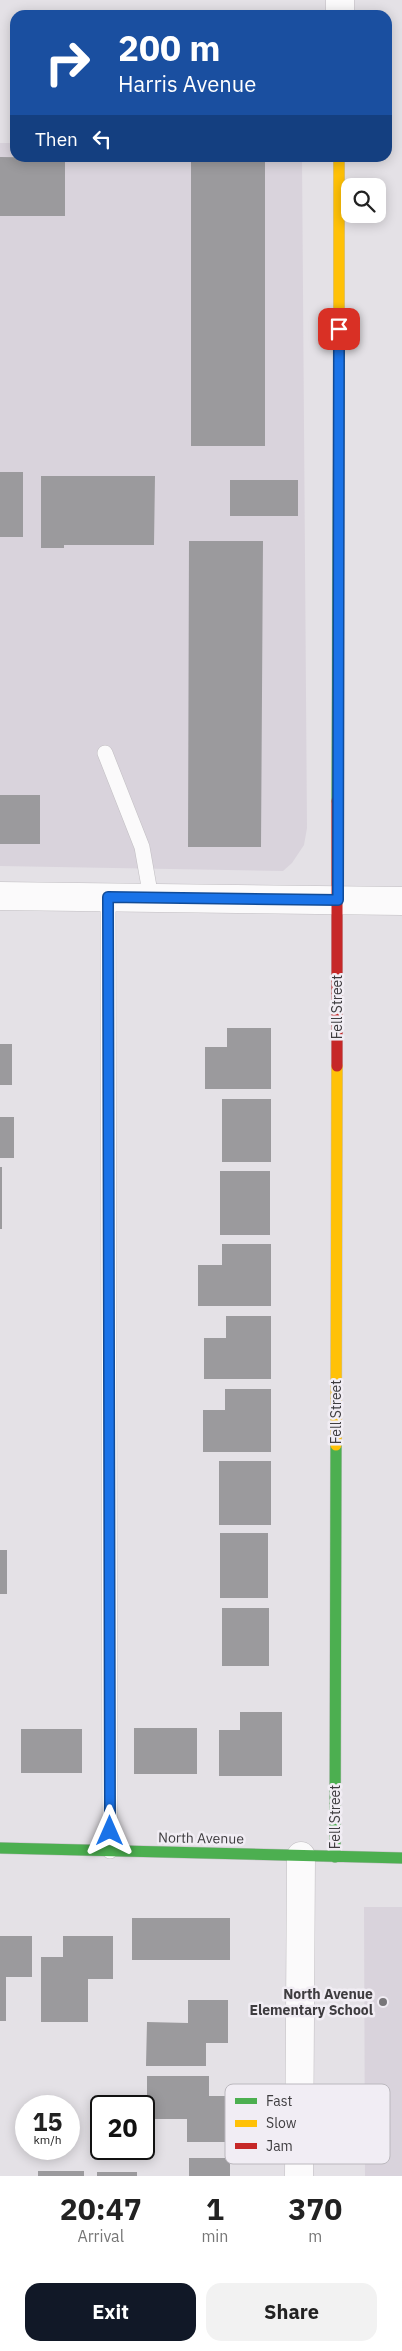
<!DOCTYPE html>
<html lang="en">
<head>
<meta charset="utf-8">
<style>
  :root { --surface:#fff; --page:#f2f2f2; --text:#222; --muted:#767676; --accent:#111827 }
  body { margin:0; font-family:"IBM Plex Sans",sans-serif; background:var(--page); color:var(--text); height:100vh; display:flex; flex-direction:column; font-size:19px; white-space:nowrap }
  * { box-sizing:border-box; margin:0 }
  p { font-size:16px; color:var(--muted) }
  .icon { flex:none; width:28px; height:28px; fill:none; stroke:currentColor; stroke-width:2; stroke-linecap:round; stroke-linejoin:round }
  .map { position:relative; height:2176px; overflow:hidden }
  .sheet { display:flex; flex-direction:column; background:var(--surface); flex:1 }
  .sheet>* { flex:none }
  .banner { position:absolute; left:10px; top:10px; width:382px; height:152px; border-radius:15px; box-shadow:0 2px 12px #0003; background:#1a4fa0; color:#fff; overflow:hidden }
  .fabs { position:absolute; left:341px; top:178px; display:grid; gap:10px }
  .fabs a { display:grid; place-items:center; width:45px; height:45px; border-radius:10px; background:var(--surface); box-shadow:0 2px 12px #0003; font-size:25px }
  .speed { position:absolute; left:15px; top:2095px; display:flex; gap:10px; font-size:25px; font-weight:700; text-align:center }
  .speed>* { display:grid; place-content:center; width:65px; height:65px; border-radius:50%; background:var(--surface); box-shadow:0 2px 12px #0003; line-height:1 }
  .speed small { font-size:12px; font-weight:400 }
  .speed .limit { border:2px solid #111; border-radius:8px; background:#fff; color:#111 }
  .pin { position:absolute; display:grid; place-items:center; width:42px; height:42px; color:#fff; margin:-21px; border-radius:10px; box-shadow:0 2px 8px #0006 }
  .me { position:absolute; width:55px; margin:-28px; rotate:0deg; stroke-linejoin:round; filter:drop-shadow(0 0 4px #0008) }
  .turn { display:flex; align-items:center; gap:18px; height:105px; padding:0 25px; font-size:22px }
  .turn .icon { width:65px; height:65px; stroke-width:2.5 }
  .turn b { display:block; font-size:35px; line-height:42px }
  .then { display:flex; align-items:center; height:48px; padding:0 25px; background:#0003; gap:10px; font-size:19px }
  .eta { display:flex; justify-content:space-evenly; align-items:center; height:85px; text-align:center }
  .eta b { font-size:30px; font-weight:700; line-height:35px }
  .button { display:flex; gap:10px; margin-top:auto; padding:10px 25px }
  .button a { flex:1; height:58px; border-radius:15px; background:var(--accent); color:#fff; font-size:20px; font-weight:700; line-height:58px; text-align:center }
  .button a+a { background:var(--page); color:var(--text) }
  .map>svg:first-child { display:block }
</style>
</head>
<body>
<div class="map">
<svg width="402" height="2176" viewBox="0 0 402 2176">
  <rect width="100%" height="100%" fill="#e4e1e6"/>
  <path fill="#d9d3dc" d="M0 143H15V158H302L307 828 304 845 292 863 283 871 0 866Z
    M364 1907H402V2176H365Z"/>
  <path fill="#9b9a9d" d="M0 157 65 158V216H0Z
    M191 158H265V446H191Z
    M0 472H23V537H0Z
    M41 476H155L154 545H64V548H41Z
    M230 480H298V516H230Z
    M189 541H263L261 847H188Z
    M0 795H40V844H0Z
    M227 1028H271V1089H205V1047H227Z
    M0 1044H12V1085H0Z
    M222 1099H271V1162H222Z
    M0 1117H14V1158H0Z
    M0 1167H2V1229H0Z
    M220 1171H270V1235H220Z
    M222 1244H271V1306H198V1265H222Z
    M226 1316H271V1379H204V1338H226Z
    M225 1389H271V1452H203V1410H225Z
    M219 1461H271V1525H219Z
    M220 1533H268V1598H220Z
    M0 1550H7V1594H0Z
    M222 1608H269V1666H222Z
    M240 1712H282V1776H219V1730H240Z
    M134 1728H197V1774H134Z
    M21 1729H82V1773H21Z
    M132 1918H230V1960H132Z
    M0 1936H32V1977H6V2021H0Z
    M63 1936H113V1979H88V2022H41V1957H63Z
    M188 2000H228V2043H206V2066H146L147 2022 188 2023Z
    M147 2076H209V2096H230V2142H187V2119H147Z
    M189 2158H230V2176H189Z
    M38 2171H84V2176H38Z
    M97 2172H137V2176H97Z"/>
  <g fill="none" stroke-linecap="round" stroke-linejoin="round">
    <g stroke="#c1bec2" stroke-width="16">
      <path id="lane" d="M105 753 142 847 151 898
        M108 897 110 1851"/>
    </g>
    <g stroke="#c1bec2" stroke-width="29">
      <path id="street" d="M340 15V0
        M0 896 402 901
        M299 2176 301 1856"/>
    </g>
    <g stroke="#c1bec2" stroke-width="12">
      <path id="fast" d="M337 801 339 345
        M0 1848 402 1858
        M335 1857 336 1445"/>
    </g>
    <g stroke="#c1bec2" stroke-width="12">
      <path id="slow" d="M339 345V158
        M336 1445 337 1066"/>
    </g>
    <g stroke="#c1bec2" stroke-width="12">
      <path id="jam" d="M337 1066V801"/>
    </g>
    <use href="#lane" stroke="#fbfafb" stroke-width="15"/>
    <use href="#street" stroke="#fbfafb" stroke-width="28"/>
    <use href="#fast" stroke="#4caf50" stroke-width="11"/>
    <use href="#slow" stroke="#ffc107" stroke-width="11"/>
    <use href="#jam" stroke="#c62828" stroke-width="11"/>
  </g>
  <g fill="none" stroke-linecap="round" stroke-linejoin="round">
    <g stroke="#114b97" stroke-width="12">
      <path id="route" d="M110 1831 108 897 338 900 339 329"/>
    </g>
    <use href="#route" stroke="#1a73e8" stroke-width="9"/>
  </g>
  <circle fill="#787679" stroke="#f1edf4" stroke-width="2" cx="383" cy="2002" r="5"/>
  <g text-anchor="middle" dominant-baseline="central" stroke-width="5" stroke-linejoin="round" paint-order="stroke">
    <g font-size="14" fill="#3e3c3f" stroke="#f1edf4">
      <text transform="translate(337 1007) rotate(-90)">Fell Street</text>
      <text transform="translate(336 1412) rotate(-90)">Fell Street</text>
      <text transform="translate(335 1817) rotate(-90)">Fell Street</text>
      <text transform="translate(201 1838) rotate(1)">North Avenue</text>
    </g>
    <g font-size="14" font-weight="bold" fill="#3e3c3f" stroke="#f1edf4" text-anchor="end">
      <text x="373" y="1994">North Avenue<tspan x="373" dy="16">Elementary School</tspan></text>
    </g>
  </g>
  <rect x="225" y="2084" width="165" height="80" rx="8" fill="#f1edf4" stroke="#bbb8be" stroke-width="1"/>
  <rect x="235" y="2098" width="22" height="6" fill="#4caf50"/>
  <rect x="235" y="2120" width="22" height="7" fill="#ffc107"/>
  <rect x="235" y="2143" width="22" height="6" fill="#c62828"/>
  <g font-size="14" fill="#3e3c3f">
    <text x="266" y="2106">Fast</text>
    <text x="266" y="2128">Slow</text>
    <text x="266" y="2151">Jam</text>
  </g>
</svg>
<div class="fabs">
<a><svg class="icon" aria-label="search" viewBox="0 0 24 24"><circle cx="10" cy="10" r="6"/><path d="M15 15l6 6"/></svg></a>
</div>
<div class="speed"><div>15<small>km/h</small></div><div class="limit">20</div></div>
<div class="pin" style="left:339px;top:329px;background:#d93025"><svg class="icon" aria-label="arrive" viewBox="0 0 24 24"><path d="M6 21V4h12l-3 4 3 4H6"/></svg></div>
<svg class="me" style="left:110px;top:1831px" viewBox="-20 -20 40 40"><path d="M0-17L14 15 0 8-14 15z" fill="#1a73e8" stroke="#fff" stroke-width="4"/></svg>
<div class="banner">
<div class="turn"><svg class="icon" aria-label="right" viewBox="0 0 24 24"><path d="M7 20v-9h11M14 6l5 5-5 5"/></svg><div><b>200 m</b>Harris Avenue</div></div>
<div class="then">Then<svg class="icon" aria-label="left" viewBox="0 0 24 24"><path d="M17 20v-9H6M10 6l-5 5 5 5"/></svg></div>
</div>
</div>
<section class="sheet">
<div class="eta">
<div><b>20:47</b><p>Arrival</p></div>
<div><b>1</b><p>min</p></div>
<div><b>370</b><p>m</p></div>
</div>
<div class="button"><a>Exit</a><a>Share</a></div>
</section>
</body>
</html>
